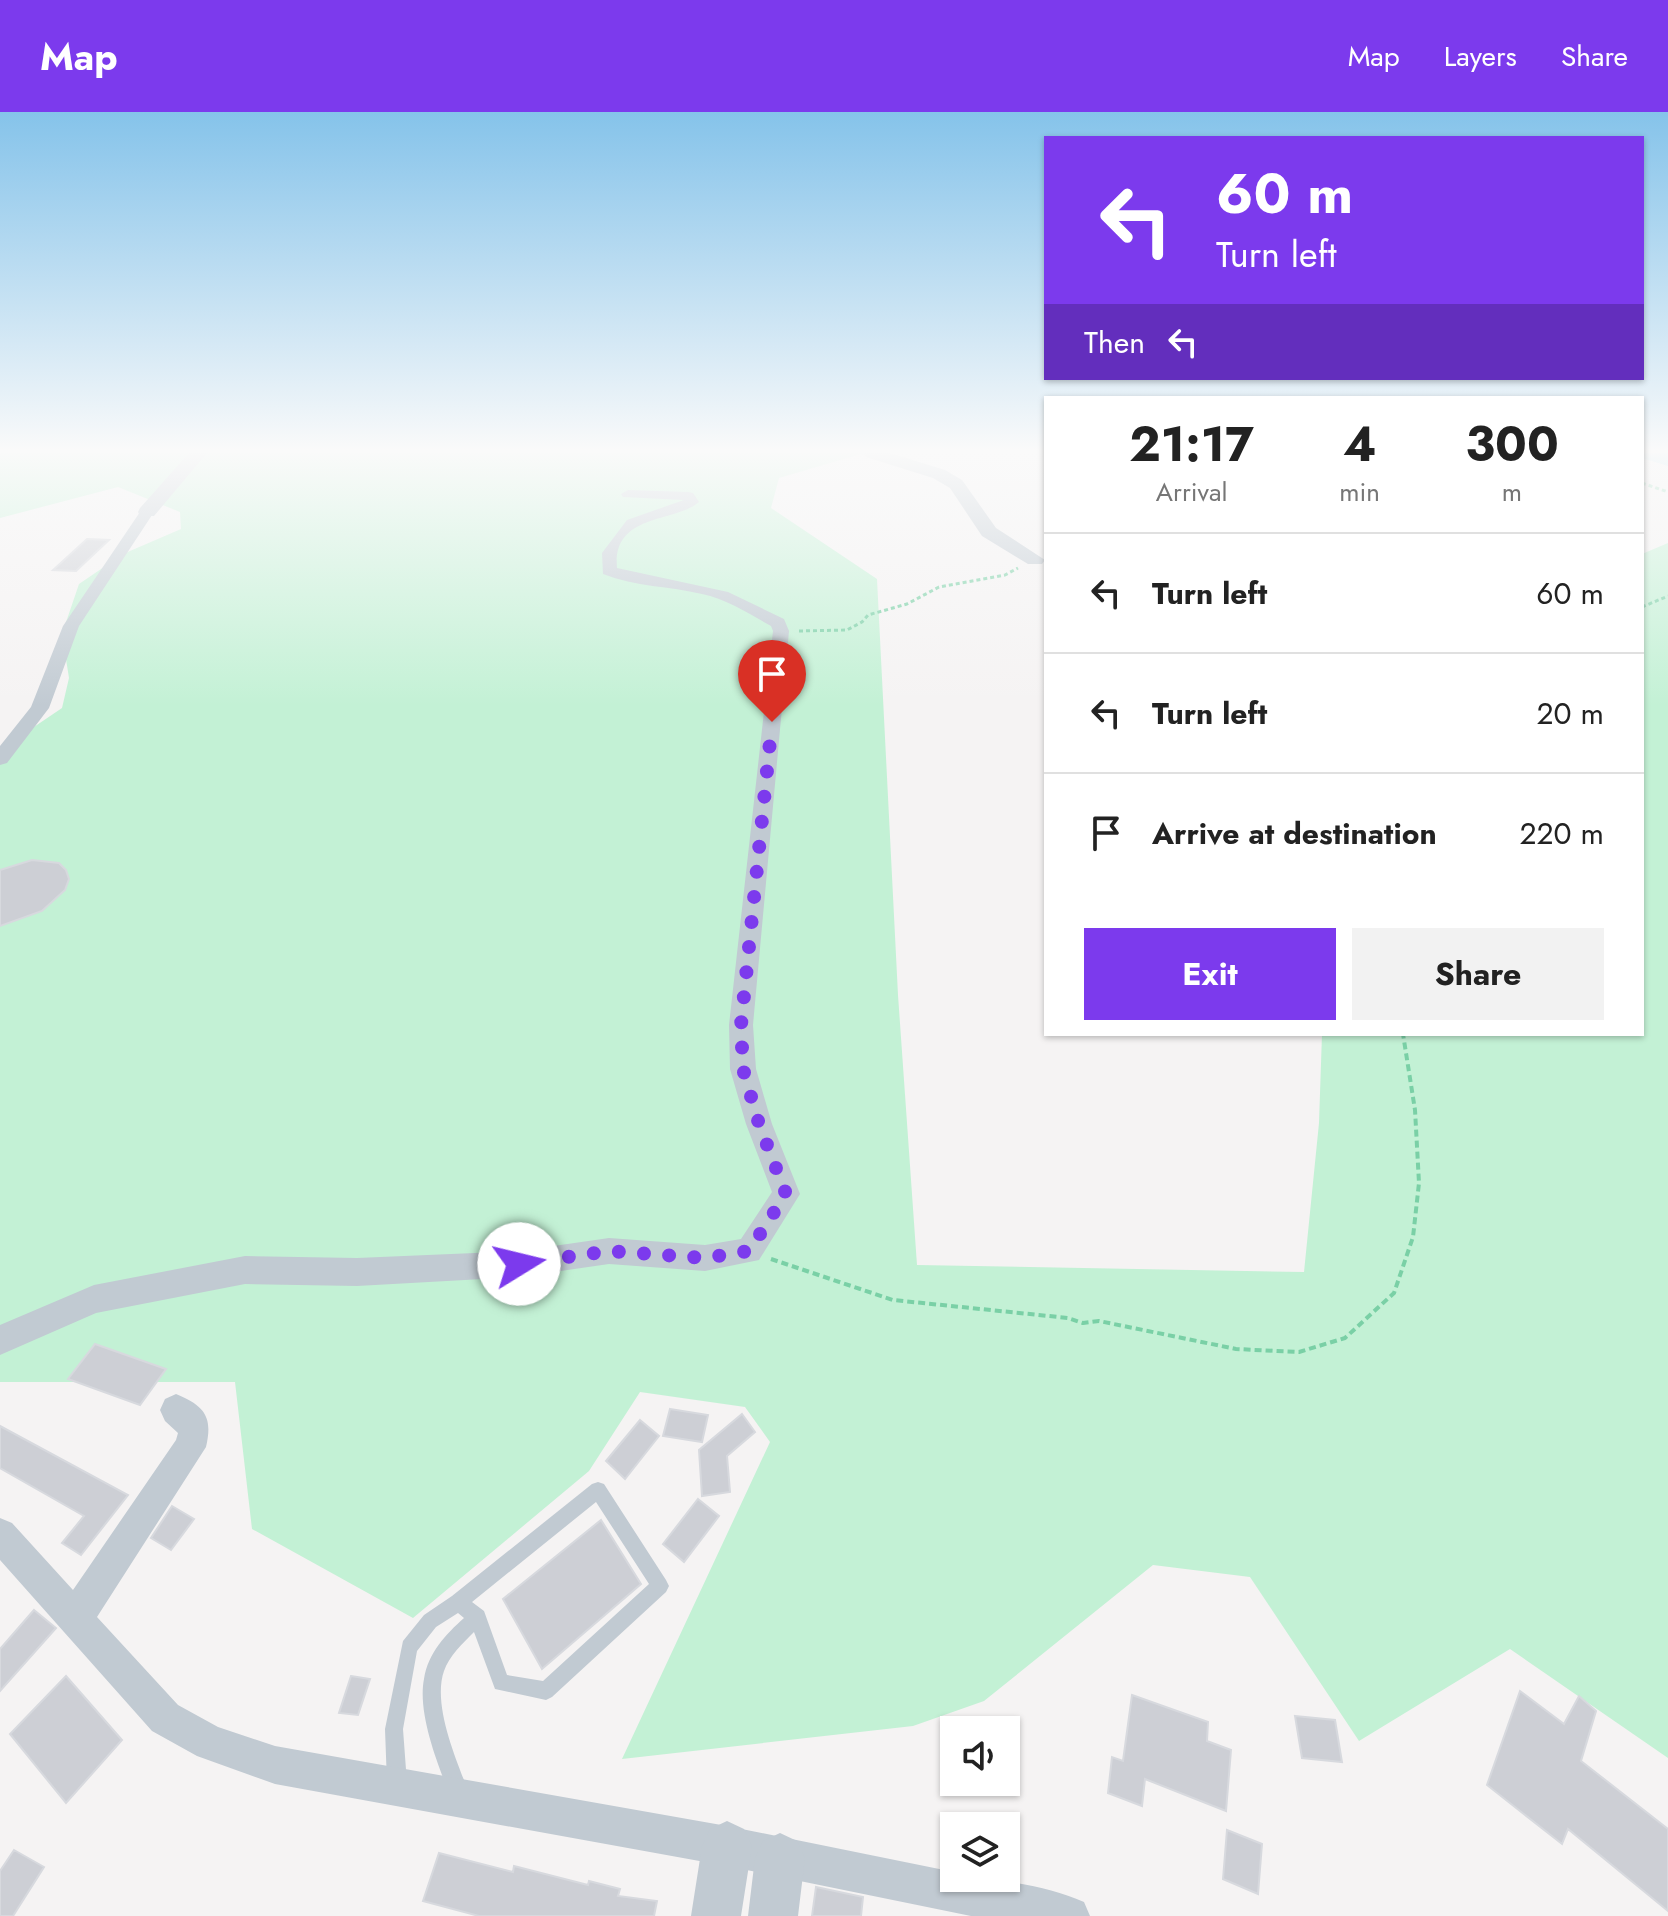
<!DOCTYPE html>
<html lang="en">
<head>
<meta charset="utf-8">
<style>
  :root { --surface:#fff; --page:#f2f2f2; --text:#222; --muted:#767676; --line:#e0e0e0; --accent:#7c3aed }
  body { margin:0; font-family:Jost,sans-serif; background:var(--page); color:var(--text); height:100vh; display:flex; flex-direction:column; font-size:30px; white-space:nowrap }
  * { box-sizing:border-box; margin:0 }
  p { font-size:26px; color:var(--muted) }
  .icon { flex:none; width:44px; height:44px; fill:none; stroke:currentColor; stroke-width:2; stroke-linecap:round; stroke-linejoin:round }
  .map { position:relative; flex:1; overflow:hidden }
  .side { position:absolute; left:1044px; top:284px; width:600px; height:640px; display:flex; flex-direction:column; background:var(--surface); border-radius:0px; box-shadow:0 2px 6px #0004 }
  .side>* { flex:none }
  .banner { position:absolute; left:1044px; top:24px; width:600px; height:244px; border-radius:0px; box-shadow:0 2px 6px #0004; background:#7c3aed; color:#fff; overflow:hidden }
  .buttons { position:absolute; left:940px; top:1604px; display:grid; gap:16px }
  .buttons a { display:grid; place-items:center; width:80px; height:80px; border-radius:0px; background:var(--surface); box-shadow:0 2px 6px #0004; font-size:40px }
  .pin { position:absolute; display:grid; place-items:center; width:68px; height:68px; color:#fff; margin:-82px -34px; border-radius:50% 50% 50% 0; rotate:-45deg; box-shadow:0 0 8px #0007 }
  .pin .icon { rotate:45deg }
  .me { position:absolute; width:88px; margin:-44px; rotate:81deg; stroke-linejoin:round; filter:drop-shadow(0 0 6px #0008) }
  .turn { display:flex; align-items:center; gap:28px; height:168px; padding:0 40px; font-size:36px }
  .turn .icon { width:104px; height:104px; stroke-width:2.5 }
  .turn b { display:block; font-size:56px; line-height:68px }
  .then { display:flex; align-items:center; height:76px; padding:0 40px; background:#0003; gap:16px; font-size:30px }
  .eta { display:flex; justify-content:space-evenly; align-items:center; height:136px; text-align:center }
  .eta b { font-size:48px; font-weight:700; line-height:56px }
  .action { display:flex; gap:16px; margin-top:auto; padding:16px 40px }
  .action a { flex:1; height:92px; border-radius:0px; background:var(--accent); color:#fff; font-size:32px; font-weight:700; line-height:92px; text-align:center }
  .action a+a { background:var(--page); color:var(--text) }
  ul { padding:0; list-style:none }
  li { display:flex; align-items:center; gap:24px; height:120px; padding:0 40px; border-top:2px solid var(--line) }
  li div { flex:1 }
  li b { display:block; font-size:30px }
  li em { font-style:normal }
  header { display:flex; align-items:center; gap:48px; box-sizing:border-box; height:112px; padding:0 40px; background:var(--accent); color:#fff }
  header strong { font-size:38px }
  nav { display:flex; gap:44px; margin-inline-start:auto; font-size:28px }
  .map>svg:first-child { display:block }
</style>
</head>
<body>
<header>
<strong>Map</strong>
<nav><a>Map</a><a>Layers</a><a>Share</a></nav>
</header>
<div class="map">
<svg width="1668" height="1804" viewBox="0 0 1668 1804">
  <rect width="100%" height="100%" fill="#f5f3f3"/>
  <path fill="#c3f1d5" d="M0 341H864L779 366 771 396 877 467 898 883 917 1153 1304 1160 1319 1011 1322 922H1642V442L1668 431V1646L1510 1537 1359 1629 1250 1465 1153 1453 984 1589 913 1614 622 1647 770 1330 745 1295 640 1280 589 1359 413 1506 252 1417 235 1270H0V638L62 596 69 566 62 522 79 472 123 442 181 417 180 400 118 375 0 406Z"/>
  <g fill="none" stroke-linecap="round" stroke-linejoin="round">
    <path fill="#90daee" fill-rule="evenodd" d="M1642 341H1668V354L1642 346Z"/>
  </g>
  <path fill="#cdcfd5" stroke="#d7d9de" stroke-width="2" d="M87 427 109 428 76 459 53 458Z
    M32 748 59 751 66 758 69 767 65 778 42 799 0 814V758Z
    M95 1232 166 1257 140 1293 68 1267Z
    M670 1297 708 1303 702 1330 663 1324Z
    M742 1302 755 1320 727 1344 730 1380 702 1384 699 1338Z
    M640 1308 659 1324 625 1367 606 1349Z
    M0 1314 128 1383 81 1443 62 1431 84 1404 0 1356Z
    M698 1387 719 1404 684 1450 663 1432Z
    M172 1394 194 1407 171 1438 151 1426Z
    M601 1408 641 1472 542 1557 503 1487Z
    M34 1498 56 1516 0 1579V1537Z
    M66 1564 122 1628 66 1691 10 1622Z
    M351 1564 370 1567 358 1603 339 1601Z
    M1520 1579 1564 1612 1579 1584 1596 1599 1581 1649 1668 1717V1799L1568 1717 1562 1732 1487 1673Z
    M1132 1583 1208 1610 1207 1629 1231 1638 1226 1699 1145 1667 1142 1694 1108 1681 1112 1645 1123 1649Z
    M1295 1604 1335 1608 1342 1650 1302 1646Z
    M1227 1718 1262 1732 1258 1782 1223 1767Z
    M14 1738 44 1755 13 1804H0V1759Z
    M439 1741 513 1760 514 1754 588 1773 589 1769 620 1777 618 1784 657 1789 654 1804H479L423 1789Z
    M816 1775 863 1785 861 1804H812Z"/>
  <g fill="none" stroke-linecap="round" stroke-linejoin="round">
    <path stroke="#7ad0a6" stroke-width="3" stroke-dasharray="4 3" stroke-linecap="butt" d="M1642 371 1668 380
      M1642 495 1668 484
      M799 519 847 518 862 510 868 503 907 492 939 475 1005 463 1018 456"/>
    <path stroke="#7ad0a6" stroke-width="4" stroke-dasharray="7 4" stroke-linecap="butt" d="M771 1147 893 1188 1068 1206 1083 1211 1099 1209 1236 1237 1299 1240 1345 1226 1394 1181 1413 1125 1419 1071 1415 998 1403 922"/>
    <path fill="#c1cad2" fill-rule="evenodd" d="M598 1370 604 1372 666 1468 669 1474 666 1480 552 1585 546 1588 495 1577 474 1520C463 1531 449 1544 444 1559 432 1593 457 1649 469 1681L466 1688 459 1691 452 1688C439 1656 417 1602 424 1567 428 1541 446 1522 464 1506L458 1501 436 1515 417 1539 403 1617 407 1671 404 1678 397 1681 390 1678 387 1671 385 1617 403 1529 424 1503 452 1484 592 1372ZM596 1390 649 1472 543 1569 507 1563 484 1499 472 1490Z"/>
    <path fill="#c1cad2" fill-rule="evenodd" d="M628 378 688 380 693 381 699 390C675 411 612 401 617 456L728 480 784 507 789 519 753 913 756 957 772 1012 800 1082 759 1148 705 1159 609 1152 519 1165 357 1174 245 1172 96 1201 0 1243V1213L94 1173 245 1144 357 1146 519 1139 609 1126 705 1133 741 1127 772 1080 746 1012 730 957 729 913 773 519 771 514C749 502 727 487 702 482 669 474 636 475 603 462L602 441 627 408 684 388 623 385 621 382Z
      M147 396 154 400 79 514 49 596 7 651 0 653V634L31 595 63 514 142 397Z
      M176 1282C205 1294 213 1305 206 1335L97 1505 178 1593 218 1615 275 1634 727 1714 954 1760V1766C996 1766 1045 1773 1084 1790L1090 1804H971L727 1754 275 1672 197 1644 152 1619 0 1448V1406L12 1411 73 1478 176 1328 178 1321 165 1309 160 1298 165 1287Z"/>
    <path fill="#c1cad2" fill-rule="evenodd" d="M189 341H207L154 404H140L138 400 140 396Z
      M863 341H890L945 358 962 368 996 416 1045 448 1042 452H1028L982 424 950 376 933 366 866 345Z
      M727 1709 744 1717 752 1734 741 1804H691L702 1734 710 1717Z
      M780 1721 797 1729 805 1746 798 1804H748L755 1746 763 1729Z"/>
  </g>
  <linearGradient id="sky" x2="0" y2="1"><stop stop-color="#85c3ea"/><stop offset="0.57" stop-color="#fafafa"/><stop offset="1" stop-color="#fafafa" stop-opacity="0"/></linearGradient>
  <rect width="1668" height="594" fill="url(#sky)"/>
  <g fill="none" stroke-linecap="round" stroke-linejoin="round">
    <path stroke="#7c3aed" stroke-width="14" stroke-dasharray="0 25.2" d="M519 1152 609 1139 705 1146 749 1139 786 1082 759 1012 743 957 741 913 772 610"/>
  </g>
</svg>
<div class="buttons">
<a><svg class="icon" aria-label="sound" viewBox="0 0 24 24"><path d="M4 9h4l5-4v14l-5-4H4zM17 9q2 3 0 6"/></svg></a>
<a><svg class="icon" aria-label="layers" viewBox="0 0 24 24"><path d="M12 4l9 5-9 5-9-5zM3 14l9 5 9-5"/></svg></a>
</div>
<div class="pin" style="left:772px;top:610px;background:#d93025"><svg class="icon" aria-label="arrive" viewBox="0 0 24 24"><path d="M6 21V4h12l-3 4 3 4H6"/></svg></div>
<svg class="me" style="left:519px;top:1152px" viewBox="-20 -20 40 40"><circle r="19" fill="#fff"/><path d="M0-13L10 11 0 6-10 11z" fill="#7c3aed"/></svg>
<div class="banner">
<div class="turn"><svg class="icon" aria-label="left" viewBox="0 0 24 24"><path d="M17 20v-9H6M10 6l-5 5 5 5"/></svg><div><b>60 m</b>Turn left</div></div>
<div class="then">Then<svg class="icon" aria-label="left" viewBox="0 0 24 24"><path d="M17 20v-9H6M10 6l-5 5 5 5"/></svg></div>
</div>
<section class="side">
<div class="eta">
<div><b>21:17</b><p>Arrival</p></div>
<div><b>4</b><p>min</p></div>
<div><b>300</b><p>m</p></div>
</div>
<ul>
<li><svg class="icon" aria-label="left" viewBox="0 0 24 24"><path d="M17 20v-9H6M10 6l-5 5 5 5"/></svg><div><b>Turn left</b></div><em>60 m</em></li>
<li><svg class="icon" aria-label="left" viewBox="0 0 24 24"><path d="M17 20v-9H6M10 6l-5 5 5 5"/></svg><div><b>Turn left</b></div><em>20 m</em></li>
<li><svg class="icon" aria-label="arrive" viewBox="0 0 24 24"><path d="M6 21V4h12l-3 4 3 4H6"/></svg><div><b>Arrive at destination</b></div><em>220 m</em></li>
</ul>
<div class="action"><a>Exit</a><a>Share</a></div>
</section>
</div>
</body>
</html>
